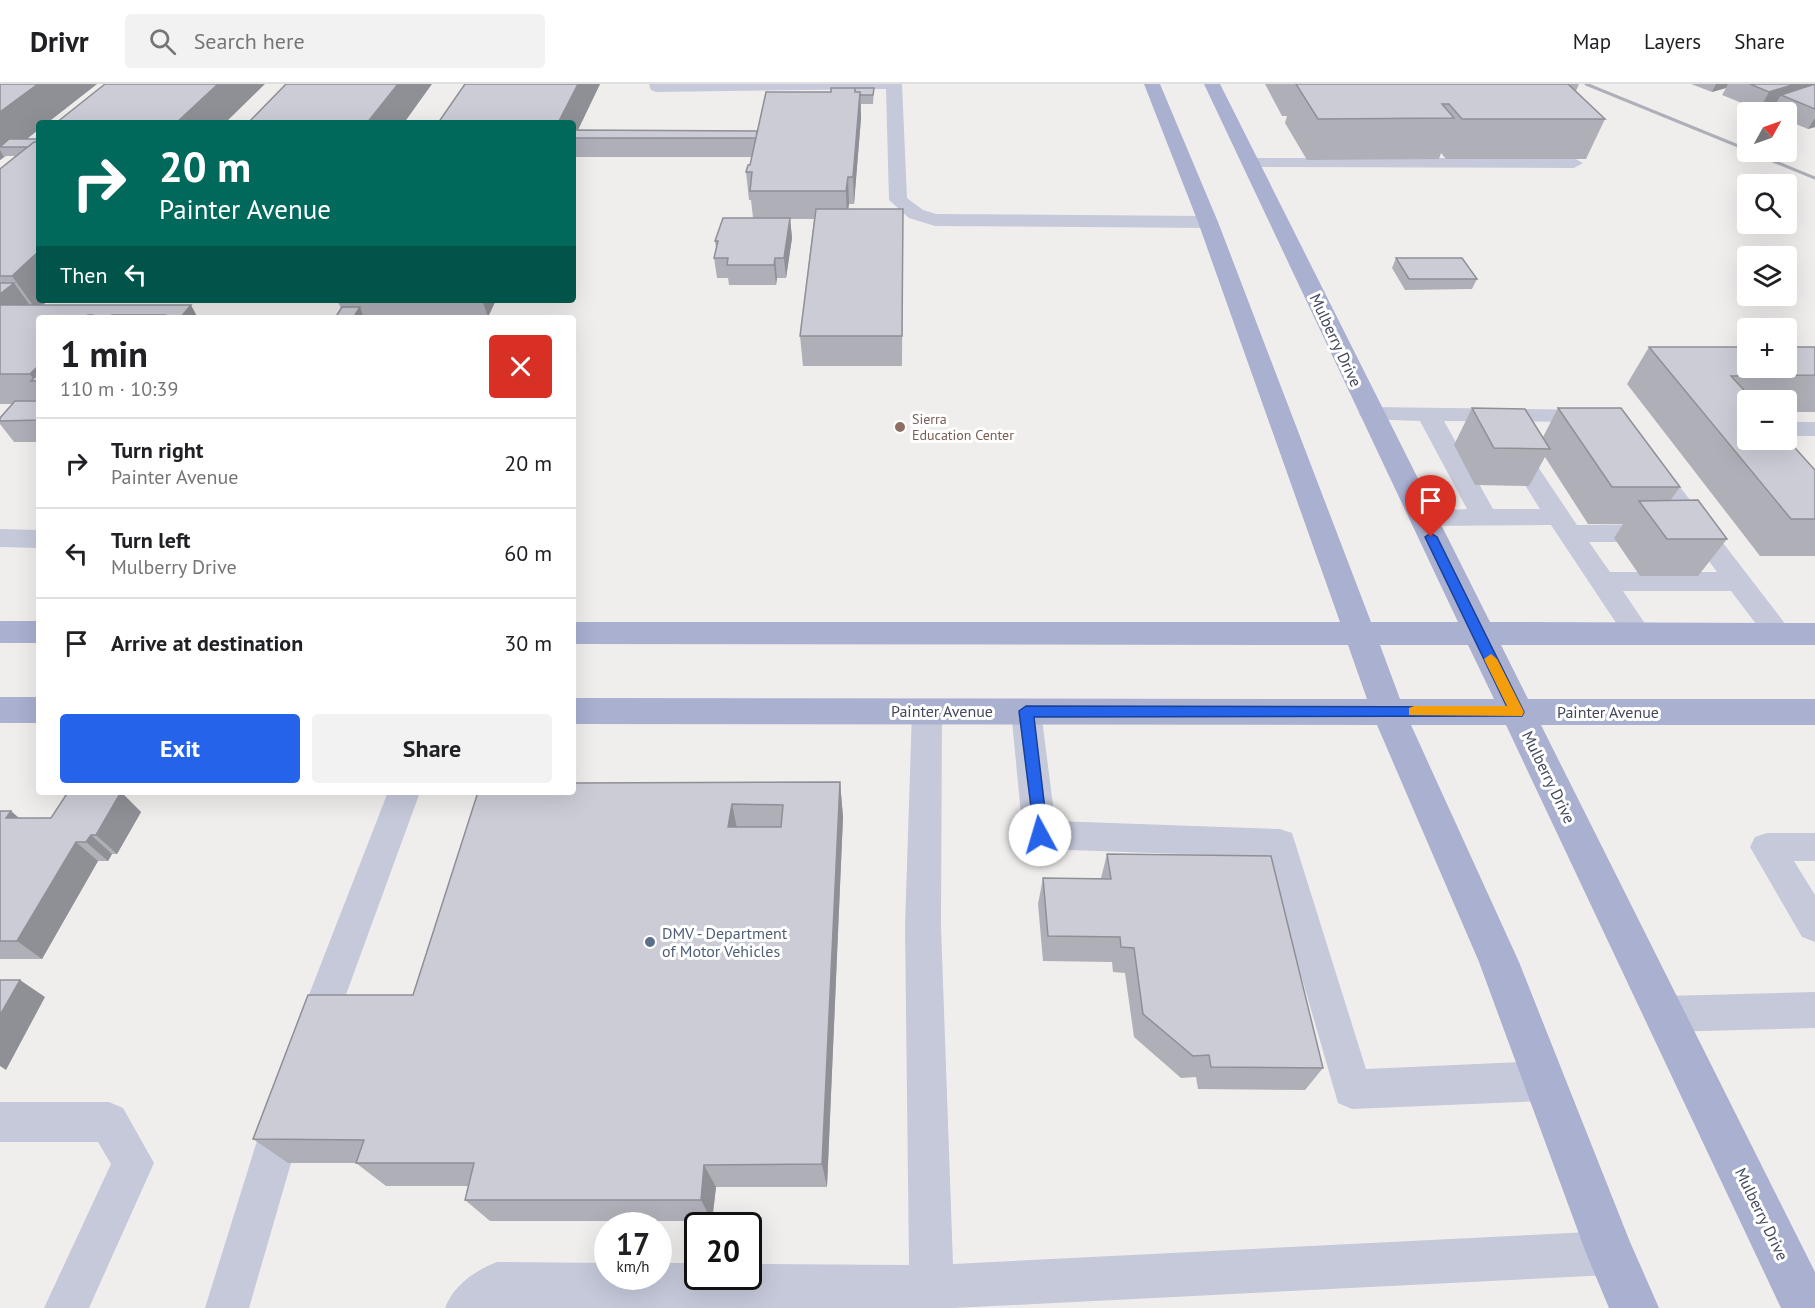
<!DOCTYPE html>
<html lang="en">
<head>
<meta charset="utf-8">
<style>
  :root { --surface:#fff; --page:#f2f2f2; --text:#202124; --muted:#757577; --line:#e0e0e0; --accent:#2563eb }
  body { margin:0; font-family:"PT Sans",sans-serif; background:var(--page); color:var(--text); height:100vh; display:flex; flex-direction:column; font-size:22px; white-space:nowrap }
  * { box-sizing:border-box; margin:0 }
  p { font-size:20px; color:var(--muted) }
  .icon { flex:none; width:33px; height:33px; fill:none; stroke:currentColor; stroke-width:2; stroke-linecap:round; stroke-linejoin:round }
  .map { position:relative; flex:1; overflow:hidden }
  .details { position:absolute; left:36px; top:231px; width:540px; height:480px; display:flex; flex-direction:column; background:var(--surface); border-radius:6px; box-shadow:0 6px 24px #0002 }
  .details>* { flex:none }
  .top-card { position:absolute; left:36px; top:36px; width:540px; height:183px; border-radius:6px; box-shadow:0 6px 24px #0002; background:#00695c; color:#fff; overflow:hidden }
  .needle { width:39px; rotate:50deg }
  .tools { position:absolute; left:1737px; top:18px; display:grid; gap:12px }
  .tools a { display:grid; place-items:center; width:60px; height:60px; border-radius:6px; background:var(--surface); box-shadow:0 6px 24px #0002; font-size:30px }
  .speed { position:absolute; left:594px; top:1128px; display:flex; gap:12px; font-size:30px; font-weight:700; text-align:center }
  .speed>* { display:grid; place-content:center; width:78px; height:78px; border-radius:50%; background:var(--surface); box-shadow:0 6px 24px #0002; line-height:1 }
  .speed small { font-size:15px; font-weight:400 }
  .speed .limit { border:3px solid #111; border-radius:9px; background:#fff; color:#111 }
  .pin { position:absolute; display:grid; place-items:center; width:51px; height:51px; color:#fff; margin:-62px -26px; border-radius:50% 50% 50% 0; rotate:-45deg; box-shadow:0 0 6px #0007 }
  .pin .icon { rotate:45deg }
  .me { position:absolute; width:66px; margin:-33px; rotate:354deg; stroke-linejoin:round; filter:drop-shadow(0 0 4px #0008) }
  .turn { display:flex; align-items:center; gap:21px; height:126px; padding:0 24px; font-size:27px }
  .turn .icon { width:78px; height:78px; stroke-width:2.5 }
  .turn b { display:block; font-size:42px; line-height:51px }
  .then { display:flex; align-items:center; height:57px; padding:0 24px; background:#0003; gap:12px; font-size:22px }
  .round { display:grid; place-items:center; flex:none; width:63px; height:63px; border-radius:6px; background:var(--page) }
  .headline { display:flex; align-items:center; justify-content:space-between; height:102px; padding:0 24px }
  h1 { font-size:36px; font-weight:800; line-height:45px }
  .primary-button { display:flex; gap:12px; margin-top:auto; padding:12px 24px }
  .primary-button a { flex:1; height:69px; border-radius:6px; background:var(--accent); color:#fff; font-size:24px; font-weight:800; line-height:69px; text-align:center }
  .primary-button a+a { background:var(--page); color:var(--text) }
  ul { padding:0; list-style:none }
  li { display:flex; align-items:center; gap:18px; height:90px; padding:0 24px; border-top:2px solid var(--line) }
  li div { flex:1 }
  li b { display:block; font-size:22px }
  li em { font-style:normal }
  header { display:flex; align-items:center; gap:36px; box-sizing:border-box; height:84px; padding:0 30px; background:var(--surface); border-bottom:2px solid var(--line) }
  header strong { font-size:28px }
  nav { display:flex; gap:33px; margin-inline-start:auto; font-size:21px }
  .search { width:420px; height:54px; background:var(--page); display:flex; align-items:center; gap:15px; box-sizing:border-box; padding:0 21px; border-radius:6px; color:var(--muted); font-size:22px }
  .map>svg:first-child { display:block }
</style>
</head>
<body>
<header>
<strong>Drivr</strong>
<div class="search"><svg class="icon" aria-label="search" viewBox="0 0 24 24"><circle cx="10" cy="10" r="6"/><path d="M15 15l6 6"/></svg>Search here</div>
<nav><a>Map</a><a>Layers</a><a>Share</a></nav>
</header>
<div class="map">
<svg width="1815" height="1224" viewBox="0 0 1815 1224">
  <rect width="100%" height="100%" fill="#f0eeed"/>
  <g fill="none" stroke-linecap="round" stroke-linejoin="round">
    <path fill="#c5c9da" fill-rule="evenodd" d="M649 0H902L907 114 923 126 936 130 1208 132 1217 138 1208 144 935 142 909 134 889 116 886 5 656 8 651 6Z
      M1252 74H1574L1583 79 1574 84 1246 83 1243 79Z
      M1371 323 1602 326 1606 331 1602 336 1594 338 1444 337 1493 425H1540L1500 361 1504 356 1512 354 1520 356 1577 441 1657 440 1666 443 1670 449 1666 455 1657 458H1589L1610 488H1717L1636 378 1639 373 1648 370 1657 373 1793 550 1789 557 1779 560 1769 557 1731 507H1623L1652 550 1648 557 1638 560 1628 557 1551 441 1422 442 1413 440 1409 434 1413 428 1467 425 1420 337 1363 335 1359 330 1363 325Z
      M1786 338H1815V352H1786Z
      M0 445 39 446V464L0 463Z
      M927 615 938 619 942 627 941 842 953 1180 1610 1147 1625 1154 1632 1169 1625 1184 1610 1191 954 1224H445C454 1201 474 1187 497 1178L608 1179V1192H658V1179H698V1192H748V1180L909 1181 905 842 912 627 916 619Z
      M1026 615 1037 619 1041 627 1055 737 1280 745 1292 749 1366 985 1544 977 1558 983 1564 997 1558 1011 1544 1017 1352 1025 1338 1019 1267 773 1040 765 1028 761 1023 751 1011 627 1015 619Z
      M388 708H420L332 949 326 962 313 968 300 962 294 949Z
      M1767 749H1815V777H1794L1815 811V858L1802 853 1750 763 1755 753Z
      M1815 908V944L1664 948 1651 943 1645 930 1651 917 1664 912Z
      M285 1011 299 1017 305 1031 249 1224H205L265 1031 271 1017Z
      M0 1018H109L123 1024 154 1079 89 1224H44L111 1080 98 1058H0Z"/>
    <path fill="#a9b0d0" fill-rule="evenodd" d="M1144 0H1160L1218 138 1371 538H1458L1204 0H1220L1490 538 1815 539V561H1501L1528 615H1815V641H1541L1815 1188V1224H1781L1506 641H1411L1519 878 1630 1158 1659 1224H1609L1586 1169 1479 878 1377 641 573 640V614L1367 615 1348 561 573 560V538H1340L1198 138ZM1380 561H1468L1494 615H1400Z
      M0 537H39V559H0Z
      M0 613H39V639H0Z"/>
    <path stroke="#aeafb9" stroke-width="3" d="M1586 0 1748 66
      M1751 68 1815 94"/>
  </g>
  <path fill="#afafb8" d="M0 0H97L47 39H39V45L27 55 39 216H48L43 221 198 234H39V358H14L0 340V334L12 320H0V85L15 72H6L0 76Z
    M465 0H600L578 46 757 47 831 8 874 4 873 20H861V34L854 120H849L848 125H903L902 282H803L800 252 814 135H790L792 154 786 194H777L776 201H729L728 194H717L714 174 716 164 715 157 753 134 751 116H749L746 88 750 81 752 73H573V39Z
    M1265 0H1579L1576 7 1605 35 1586 75H1446L1441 69 1439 75 1307 76 1285 39 1287 32H1282Z
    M1691 0H1813L1812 1 1815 0V43L1808 45 1786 36V28H1771L1775 21 1759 26 1722 11 1726 4 1712 8Z
    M1396 174 1477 195 1472 205 1405 206 1392 184Z
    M337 216H496L488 233 364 232V233L341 224Z
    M1649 263H1815V328H1786V316H1748L1815 386V472H1760L1627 300Z
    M1472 324 1543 353 1558 324 1680 403 1670 417 1727 455 1698 492H1640L1614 454 1623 440H1588L1545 373 1529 402 1475 401 1454 361Z
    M840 698 843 733 827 1103H716L712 1137H490L465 1116 468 1102H386L356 1079H288L253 1055 413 911 478 708Z
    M121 708 141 728 117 770H112L108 777H98L42 875H0V727L19 734H51Z
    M1107 770 1323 984 1305 1006 1198 1005 1196 993 1181 994 1134 953 1125 889 1113 888 1112 878 1043 877 1038 820 1043 794H1101Z"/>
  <path fill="#8f8f96" d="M38 0H97L47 39H39V45L17 63H0V28Z
    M218 0H265L225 39H176Z
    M398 0H432L404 39H367Z
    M578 0H600L574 54H573V39H558Z
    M1716 0H1728L1726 4 1712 8Z
    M1795 0H1813L1806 11H1781L1775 21 1759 26 1769 8Z
    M860 8 861 34 854 120 853 93Z
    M1815 34V43L1808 45Z
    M0 66 4 73 0 76Z
    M848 93 849 120 847 135 846 107Z
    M790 134 792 154 786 194 784 174Z
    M39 167V216H48L37 227 12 192Z
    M775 174 777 194 776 201 774 181Z
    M14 199 34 227 0 239V210Z
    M482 216H496L488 233Z
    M191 221 198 234H180Z
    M360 223 364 234H353Z
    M39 281V297H35L30 290Z
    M840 698 843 733 827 1103 822 1080Z
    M121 708 141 728 117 770 96 751Z
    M732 720 739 754 728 743Z
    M11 727 33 746 6 734Z
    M91 751 112 770 108 777 86 758Z
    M76 758 98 777 42 875 17 857Z
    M20 896 45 913 6 986 0 982V931Z
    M704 1081 716 1103 712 1137 701 1116Z"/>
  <path fill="#ccccd6" stroke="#8f8f96" stroke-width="1.5" fill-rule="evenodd" d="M0 0H38L0 28Z
    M105 0H218L176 39H56Z
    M286 0H398L367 39H248Z
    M465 0H578L558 39H438Z
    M1296 0H1568L1605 35H1462L1449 20H1442L1454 34 1318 35Z
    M1750 0H1795L1769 8Z
    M1815 0V25L1781 11Z
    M831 4H855V8H860L853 93H848L846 107H750L752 88H746L748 81H750L766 8H831Z
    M851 4H874L873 11H860V8H855V4Z
    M573 46 757 47 756 54H573Z
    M9 55H39V58H34L28 63H0Z
    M34 58H39V167L12 192H0V85Z
    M816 125H903L902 252H800Z
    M723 134H790L784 174H775L774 181H727L728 174H714L718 157H715Z
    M1396 174H1462L1477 195H1409Z
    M0 199H14L0 210Z
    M0 221H191L180 234H162L165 231H112L109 234H89L92 231H88L85 234H39V281L30 290H0Z
    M342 223H360L353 234H335Z
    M1649 263H1748V284H1786V263H1815V291L1731 292 1753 316H1748V356H1786V354L1815 386V435H1791Z
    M39 289V297H31Z
    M15 317H39V336L0 337V334Z
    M1472 324 1525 325 1550 365 1494 364Z
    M1558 324H1621L1680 403H1612Z
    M1698 416 1727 455H1667L1639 417Z
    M840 698 822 1080 704 1081 701 1116H465L474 1079H356L364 1056 253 1055 308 911H413L478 708H573V699ZM732 720 783 721 781 743H728Z
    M68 708H121L96 751H91L86 758H76L17 857H0V727H11L6 734H51Z
    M1107 770 1271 772 1323 984 1211 983 1209 971 1193 972 1143 930 1134 864 1121 863 1120 853 1048 852 1043 794 1111 795Z
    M0 896H20L0 931Z"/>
  <path fill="#2563eb" stroke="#184099" stroke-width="1.5" d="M1431 449 1437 453 1524 628 1522 632 1034 633 1048 751 1040 757 1035 755 1019 627 1026 622 1507 623 1425 453Z"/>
  <path fill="#f59e0b" d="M1491 570 1497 575 1524 628 1522 632 1409 631V624L1414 622H1507L1484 575Z"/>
  <circle fill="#8d6e63" stroke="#fff" stroke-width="2" cx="900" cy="343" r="6"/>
  <circle fill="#5c6f8a" stroke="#fff" stroke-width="2" cx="650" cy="858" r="6"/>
  <g text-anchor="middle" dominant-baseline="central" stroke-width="6" stroke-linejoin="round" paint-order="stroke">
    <g font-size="14" fill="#785e54" stroke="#fff" text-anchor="start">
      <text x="912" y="335">Sierra<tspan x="912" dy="16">Education Center</tspan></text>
    </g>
    <g font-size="16" fill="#43485d" stroke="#fff">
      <text transform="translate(1336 256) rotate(65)">Mulberry Drive</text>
      <text x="942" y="627">Painter Avenue</text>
      <text x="1608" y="628">Painter Avenue</text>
      <text transform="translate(1549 693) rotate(64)">Mulberry Drive</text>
      <text transform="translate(1762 1130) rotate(64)">Mulberry Drive</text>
    </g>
    <g font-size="16" fill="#4e5e75" stroke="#fff" text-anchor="start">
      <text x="662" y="849">DMV - Department<tspan x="662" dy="18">of Motor Vehicles</tspan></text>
    </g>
  </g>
</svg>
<div class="tools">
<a><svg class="needle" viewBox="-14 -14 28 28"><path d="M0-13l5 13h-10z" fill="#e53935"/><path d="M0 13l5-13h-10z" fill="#757577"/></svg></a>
<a><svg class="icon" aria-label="search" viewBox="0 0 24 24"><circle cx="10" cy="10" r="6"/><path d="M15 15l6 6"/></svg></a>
<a><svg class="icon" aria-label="layers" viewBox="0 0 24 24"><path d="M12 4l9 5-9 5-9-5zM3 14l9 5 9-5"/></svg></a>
<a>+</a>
<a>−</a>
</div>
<div class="speed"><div>17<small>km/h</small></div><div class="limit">20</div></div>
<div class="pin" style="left:1431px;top:453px;background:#d93025"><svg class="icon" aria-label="arrive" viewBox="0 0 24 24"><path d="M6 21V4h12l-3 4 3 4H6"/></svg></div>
<svg class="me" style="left:1040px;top:751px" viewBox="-20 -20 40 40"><circle r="19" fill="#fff"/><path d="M0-13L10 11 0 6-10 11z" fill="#2563eb"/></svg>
<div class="top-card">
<div class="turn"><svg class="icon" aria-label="right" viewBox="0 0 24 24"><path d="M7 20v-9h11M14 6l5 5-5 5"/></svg><div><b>20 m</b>Painter Avenue</div></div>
<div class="then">Then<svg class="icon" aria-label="left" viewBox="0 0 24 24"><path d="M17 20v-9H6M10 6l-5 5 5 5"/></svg></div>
</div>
<section class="details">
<div class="headline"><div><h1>1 min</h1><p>110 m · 10:39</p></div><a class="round" style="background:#d93025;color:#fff"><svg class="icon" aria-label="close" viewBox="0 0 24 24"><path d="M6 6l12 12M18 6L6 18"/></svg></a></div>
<ul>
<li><svg class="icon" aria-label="right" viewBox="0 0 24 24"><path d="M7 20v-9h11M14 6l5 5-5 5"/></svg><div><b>Turn right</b><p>Painter Avenue</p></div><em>20 m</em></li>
<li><svg class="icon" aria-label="left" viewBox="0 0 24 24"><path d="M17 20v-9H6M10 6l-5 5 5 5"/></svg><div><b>Turn left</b><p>Mulberry Drive</p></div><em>60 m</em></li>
<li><svg class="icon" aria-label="arrive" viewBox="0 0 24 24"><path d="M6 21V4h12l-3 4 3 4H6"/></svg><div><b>Arrive at destination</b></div><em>30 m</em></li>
</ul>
<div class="primary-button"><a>Exit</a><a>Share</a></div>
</section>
</div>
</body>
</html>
